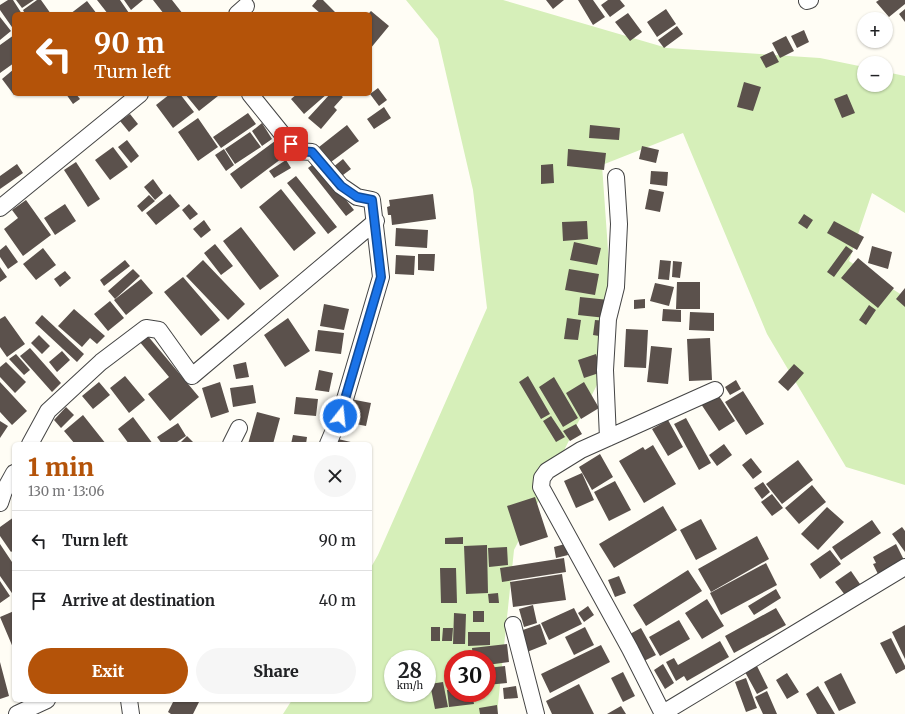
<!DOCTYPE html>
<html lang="en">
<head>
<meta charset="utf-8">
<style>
  :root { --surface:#fff; --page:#f6f6f6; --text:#202124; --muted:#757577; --line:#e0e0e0; --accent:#b45309 }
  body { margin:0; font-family:Merriweather,serif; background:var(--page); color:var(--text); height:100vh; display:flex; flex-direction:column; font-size:15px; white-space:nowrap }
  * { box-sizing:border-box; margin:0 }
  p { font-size:13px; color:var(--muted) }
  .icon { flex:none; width:22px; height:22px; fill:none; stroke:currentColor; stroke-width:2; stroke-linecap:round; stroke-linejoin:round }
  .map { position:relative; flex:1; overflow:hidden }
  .sheet { position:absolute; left:12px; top:442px; width:360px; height:260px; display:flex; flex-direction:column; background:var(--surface); border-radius:6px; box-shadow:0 1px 3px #0004 }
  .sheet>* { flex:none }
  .guide { position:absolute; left:12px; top:12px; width:360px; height:84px; border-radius:6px; box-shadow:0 1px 3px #0004; background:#b45309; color:#fff; overflow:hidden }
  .controls { position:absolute; left:857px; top:12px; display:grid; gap:8px }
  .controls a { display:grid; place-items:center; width:36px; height:36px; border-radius:50%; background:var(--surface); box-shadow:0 1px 3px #0004; font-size:20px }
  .speed { position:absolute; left:384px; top:650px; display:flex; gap:8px; font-size:20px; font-weight:700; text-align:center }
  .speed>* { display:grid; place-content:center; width:52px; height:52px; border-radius:50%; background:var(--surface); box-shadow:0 1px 3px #0004; line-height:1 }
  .speed small { font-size:10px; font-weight:400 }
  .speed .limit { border:6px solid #d22; background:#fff; color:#111 }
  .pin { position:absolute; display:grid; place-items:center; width:34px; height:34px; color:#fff; margin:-17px; border-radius:8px; box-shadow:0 2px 6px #0006 }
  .me { position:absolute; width:44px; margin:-22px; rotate:16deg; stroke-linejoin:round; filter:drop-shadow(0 0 3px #0008) }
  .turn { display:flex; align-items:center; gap:14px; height:84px; padding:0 16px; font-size:18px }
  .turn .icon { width:52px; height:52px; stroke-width:2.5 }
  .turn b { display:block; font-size:28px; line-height:34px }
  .round { display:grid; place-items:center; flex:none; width:42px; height:42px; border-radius:21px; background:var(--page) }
  .summary { display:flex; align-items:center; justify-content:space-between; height:68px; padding:0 16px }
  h1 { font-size:24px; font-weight:800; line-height:30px; color:var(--accent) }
  .action { display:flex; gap:8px; margin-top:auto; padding:8px 16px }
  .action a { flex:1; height:46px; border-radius:24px; background:var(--accent); color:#fff; font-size:16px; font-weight:800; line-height:46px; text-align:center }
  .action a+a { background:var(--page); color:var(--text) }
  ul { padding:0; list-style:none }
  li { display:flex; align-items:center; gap:12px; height:60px; padding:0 16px; border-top:1px solid var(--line) }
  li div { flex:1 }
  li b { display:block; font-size:15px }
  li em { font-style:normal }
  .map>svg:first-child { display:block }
</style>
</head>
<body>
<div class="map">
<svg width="905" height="714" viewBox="0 0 905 714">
  <rect width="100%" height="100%" fill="#fffdf5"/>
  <path fill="#d6efb9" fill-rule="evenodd" d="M406 0H503L667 48 820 58 864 67V85H886V72L905 76V213L872 193 849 261 905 297V485L846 467 767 334 683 133 602 165 615 349 514 550 497 714H283L292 700H370V569L378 555 487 308 473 190 438 39ZM393 659H427V693H393ZM453 659H487V693H453Z"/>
  <path fill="#5b514c" d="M8 0H13L22 14H14V30L0 10V5Z
    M16 0H34L22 8Z
    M37 0H41L51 14H25L23 10Z
    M97 0H120L129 13 108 14Z
    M124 0H143L131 10Z
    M153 0H172L183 14H164Z
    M317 0H323L336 13 321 14 312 6Z
    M546 0H564L553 9Z
    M578 0H593L605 17 593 25Z
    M608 0H620L625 6 610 17 601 5Z
    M879 0H905V4L889 17 876 2Z
    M87 1 97 14H70Z
    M666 9 676 24 657 37 647 22Z
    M905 9V22L899 14Z
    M371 11 389 26 370 49V14H368Z
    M628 13 642 32 630 41 615 22Z
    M0 17 11 31 0 40Z
    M677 26 683 34 664 48 658 40Z
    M804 30 809 42 797 48 791 36Z
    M14 35V63L0 73V45Z
    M786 36 794 51 780 58 772 43Z
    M773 51 779 62 766 68 760 57Z
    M14 69V95L2 79Z
    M744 82 761 87 753 111 737 107Z
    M378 88 387 100 379 106 370 94Z
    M66 94H76L80 99 73 104Z
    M170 94H180L194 112 173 128 156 105Z
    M185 94H217L218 96 199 111Z
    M297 94H327L304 114 291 99Z
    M330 94H339L343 97 334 107 337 110 321 129 308 118Z
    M847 94 855 113 842 118 834 99Z
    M384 107 391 118 374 129 367 119Z
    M248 113 256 124 221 148 213 137Z
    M130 114 138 124 129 132 120 121Z
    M198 118 218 147 198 161 178 132Z
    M262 123 272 139 262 146 252 131Z
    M347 125 359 141 331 162 319 147Z
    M590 125 620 128 619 140 589 138Z
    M250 132 261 147 235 164 225 149Z
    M127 140 139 156 131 163 118 147Z
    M275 141 285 156 241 189 230 174Z
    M642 146 659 150 656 163 639 159Z
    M113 147 128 167 110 180 95 160Z
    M224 149 234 165 226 171 215 155Z
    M568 149 606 153 604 170 567 166Z
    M343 159 351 169 339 178 332 168Z
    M286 160 291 168 274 178 269 171Z
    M76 162 100 199 88 207 64 170Z
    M316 162 354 210 346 216 308 168Z
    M17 164 23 173 0 189V176Z
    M553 164 554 183 541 184V165Z
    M651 171 668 172 667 186 650 184Z
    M296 176 337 227 328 234 287 183Z
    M153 179 163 193 155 200 144 187Z
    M281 189 316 233 294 251 259 207Z
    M649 189 664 192 660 212 645 209Z
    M170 194 180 206 156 225 146 213Z
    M433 194 436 219 392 225 391 215H388L387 207 390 206 389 200Z
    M149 195 155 201 142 212 137 206Z
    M26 200 51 235 23 256 4 229 18 218 12 210Z
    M65 204 76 221 55 235 44 218Z
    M189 204 198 214 190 220 182 210Z
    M804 214 813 220 807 229 798 223Z
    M204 220 211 230 201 238 193 229Z
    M587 221 588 239 563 241 562 222Z
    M834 221 864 237 857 250 827 233Z
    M241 227 279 276 260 290 223 241Z
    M396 228 428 230 427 248 395 246Z
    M574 242 601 248 597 265 570 260Z
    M215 244 233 266 221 275 204 253Z
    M6 245 18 262 8 269 0 257V250Z
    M846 246 853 251 834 277 827 272Z
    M872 246 892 252 888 269 868 263Z
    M43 248 56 265 36 280 23 264Z
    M418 254H435L434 271 418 270Z
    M396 255 415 256 414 275 395 274Z
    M858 258 894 288 878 308 841 278Z
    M125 260 130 266 104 286 100 280Z
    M203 260 245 304 228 320 186 276Z
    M660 260 671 261 669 280 658 279Z
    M673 261 682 262 680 278 672 277Z
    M0 267 7 277 0 282Z
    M133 269 140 276 115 299 108 291Z
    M569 269 599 274 595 295 565 290Z
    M65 271 71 278 60 287 54 279Z
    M183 277 220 320 201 336 164 292Z
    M141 279 153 293 126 315 114 300Z
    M677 282H700V309H676Z
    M655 283 674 287 669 306 650 301Z
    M905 288V307L896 299Z
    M580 297 609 300 606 318 578 315Z
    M645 299V308L634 309V300Z
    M110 301 124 318 108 331 94 314Z
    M324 304 349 309 344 330 320 326Z
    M869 305 876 310 866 325 859 320Z
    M74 309 105 336 97 344 90 338 82 347 58 326Z
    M663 309 681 310V322L662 321Z
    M690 312 714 313V331L689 330Z
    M42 315 84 354 77 362 35 323Z
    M5 316 25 344 7 357 0 347V319Z
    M288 318 310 351 285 367 264 335Z
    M567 318 581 320 578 340 564 339Z
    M595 320 608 321 605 337 593 335Z
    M626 329 648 330 646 368 624 367Z
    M318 330 344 333 341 354 315 351Z
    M39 335 50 346 42 354 31 343Z
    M147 335 199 397 170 421 148 394 169 377 139 341Z
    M710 338 712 380 689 381 687 339Z
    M651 346 672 348 668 384 647 382Z
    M30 348 61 383 52 392 20 356Z
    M62 351 70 360 57 372 49 362Z
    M16 354 30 370 24 375 9 359Z
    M596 354 602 372 584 378 578 360Z
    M6 362 26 382 15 393 0 377V367Z
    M246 362 249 377 236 379 233 365Z
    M794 364 804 373 788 391 778 382Z
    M319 370 333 373 329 392 315 390Z
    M125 376 145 400 129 413 110 388Z
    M528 376 550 414 541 419 519 382Z
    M554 377 578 418 563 427 539 387Z
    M736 380 741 389 730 395 725 387Z
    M0 382 27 411 12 425 0 412Z
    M99 382 110 395 93 409 82 396Z
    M220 382 229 412 211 418 202 388Z
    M584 382 599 408 581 419 566 393Z
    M253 385 256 403 233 407 230 388Z
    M743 391 764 424 746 435 725 402Z
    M717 393 735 421 719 431 701 404Z
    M296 397 318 399 316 416 294 414Z
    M350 399 371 403 366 426 345 422Z
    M66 407 74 415 61 428 54 420Z
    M257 412 280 418 273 444H248Z
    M83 415 106 444H75L64 431Z
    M551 416 565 437 556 442 543 421Z
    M133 417 153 444H129L118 429Z
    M686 418 711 463 699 470 674 424Z
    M668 420 683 447 668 456 652 429Z
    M0 421 8 426 0 438Z
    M178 423 186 436 174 444H162L157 437Z
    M576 424 582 434 570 441 563 431Z
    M293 435 307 437 306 444H291Z
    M187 436 195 444H179Z
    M338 439 355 443V444H337Z
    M724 444 732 455 717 466 709 455Z
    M653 445 676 484 644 503 619 461 643 447 645 450Z
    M600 454 613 477 592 490 579 467Z
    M751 458 762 472 753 479 742 465Z
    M798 460 813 480 782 504 766 484Z
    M582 473 594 500 576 508 564 481Z
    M615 481 631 510 609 521 594 492Z
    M763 482 770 492 762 499 754 488Z
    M812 485 826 502 799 524 785 508Z
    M772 494 783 508 772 516 761 502Z
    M535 497 548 537 520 546 507 506Z
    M663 506 677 530 614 568 599 544Z
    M827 507 844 522 818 550 801 534Z
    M14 517V550L11 552 0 536V527Z
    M701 519 717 549 696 560 680 530Z
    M872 520 881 533 841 560 832 547Z
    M902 527 905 531V552L892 534Z
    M757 536 769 559 711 592 698 569Z
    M463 537V544H445V538Z
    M0 544 14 565V596L0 576Z
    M565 544 568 555 556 558 554 547Z
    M896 544 904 560 878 574 873 564 876 563 873 557Z
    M487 545 488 593 466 594 464 546Z
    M507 547 508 565 489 567 488 548Z
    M830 550 841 564 820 579 810 564Z
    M564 558 566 572 502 582 500 568Z
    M766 563 777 585 721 615 710 593Z
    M440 568H456L457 603H441Z
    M688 570 702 591 646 626 633 605Z
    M851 571 860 584 845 595 835 582Z
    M562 574 566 600 513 607 510 582Z
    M619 576 626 593 615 597 608 580Z
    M0 581 10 596 0 603Z
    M776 589 781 598 754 615 748 606Z
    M498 593 499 603H489L488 594Z
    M707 599 724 626 702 639 685 613Z
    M533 605 537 623 524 627 519 609Z
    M588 606 594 615 584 622 578 613Z
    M574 608 582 624 549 640 541 623Z
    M776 608 786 625 734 653 725 636Z
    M14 611V650L0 617Z
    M473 611H484V622H473Z
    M454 613 466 614 465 644H453Z
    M679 620 690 639 660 656 649 637Z
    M540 624 547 644 527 652 520 631Z
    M905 625V659L892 632Z
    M431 627H440V641H431Z
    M585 627 594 645 574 655 565 637Z
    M443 628H453L452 641H442Z
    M641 628 656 655 644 661 630 634Z
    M468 632H490V645L468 646Z
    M891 638 905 666V669L896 674 880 643Z
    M720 641 729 657 687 681 684 676 676 681 666 662 674 658 678 665Z
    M507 644 509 662 487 665V659H473L472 648Z
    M601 645 610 662 550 693 541 674Z
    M0 662 9 696 0 699Z
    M663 664 674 683 665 689 654 670Z
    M505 666 507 683 487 685V668Z
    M757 666 768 688 757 694 745 672Z
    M623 672 635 696 623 702 611 678Z
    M787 673 799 692 787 699 776 680Z
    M841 673 856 703 839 711 824 682Z
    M746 678 757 708 746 712 735 682Z
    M443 682 448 707 435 709 430 684Z
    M579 684 594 714H552L546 701Z
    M516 686 518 698 504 699 503 688Z
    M818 686 835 714H817L806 694Z
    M453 689V693H472L474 704 449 707 447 690Z
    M767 691 777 714H763L755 697Z
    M174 700H194L199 702 193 714H171L168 712Z
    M497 705 498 714H480L479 708Z
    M621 706 626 714H607Z"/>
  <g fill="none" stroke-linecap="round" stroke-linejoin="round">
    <g stroke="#444" stroke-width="18">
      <path id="street" d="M807 1 810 0
        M237 14 246 6
        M250 94 296 151 312 152 341 186 357 197 372 200 381 277 340 416 328 444
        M0 208 140 94
        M608 438 605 370 608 319 616 287 619 224 616 177
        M30 444 48 411 101 362 146 328 159 330 192 376 376 221
        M231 444 239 428
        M0 503 4 491 14 473
        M513 625 536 714
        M129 700 131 714
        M663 713 905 567
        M17 714 47 700
        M663 714 630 649 541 487 542 478 547 471 581 450 715 390"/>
    </g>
    <use href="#street" stroke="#fff" stroke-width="16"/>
  </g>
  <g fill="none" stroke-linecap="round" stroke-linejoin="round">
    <g stroke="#114b97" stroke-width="10">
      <path id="route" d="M291 144 296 151 312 152 341 186 357 197 372 200 381 277 340 416"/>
    </g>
    <use href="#route" stroke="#1a73e8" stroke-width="7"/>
  </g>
</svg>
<div class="controls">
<a>+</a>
<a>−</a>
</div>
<div class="speed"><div>28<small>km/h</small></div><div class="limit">30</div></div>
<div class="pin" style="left:291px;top:144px;background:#d93025"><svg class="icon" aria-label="arrive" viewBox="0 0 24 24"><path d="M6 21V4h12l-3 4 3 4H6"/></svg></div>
<svg class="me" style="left:340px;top:416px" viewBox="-20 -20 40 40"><circle r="17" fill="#1a73e8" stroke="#fff" stroke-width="3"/><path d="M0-11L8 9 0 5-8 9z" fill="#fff"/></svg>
<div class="guide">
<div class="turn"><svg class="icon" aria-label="left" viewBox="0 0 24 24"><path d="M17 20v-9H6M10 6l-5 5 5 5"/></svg><div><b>90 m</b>Turn left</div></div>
</div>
<section class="sheet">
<div class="summary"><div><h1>1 min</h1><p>130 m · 13:06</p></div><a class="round"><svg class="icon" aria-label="close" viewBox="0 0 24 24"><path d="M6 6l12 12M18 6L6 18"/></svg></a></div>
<ul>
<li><svg class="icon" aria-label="left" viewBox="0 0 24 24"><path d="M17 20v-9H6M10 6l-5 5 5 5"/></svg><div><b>Turn left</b></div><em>90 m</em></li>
<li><svg class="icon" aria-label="arrive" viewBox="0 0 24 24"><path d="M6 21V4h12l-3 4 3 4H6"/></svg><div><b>Arrive at destination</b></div><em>40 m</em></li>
</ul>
<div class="action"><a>Exit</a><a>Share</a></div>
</section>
</div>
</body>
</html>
